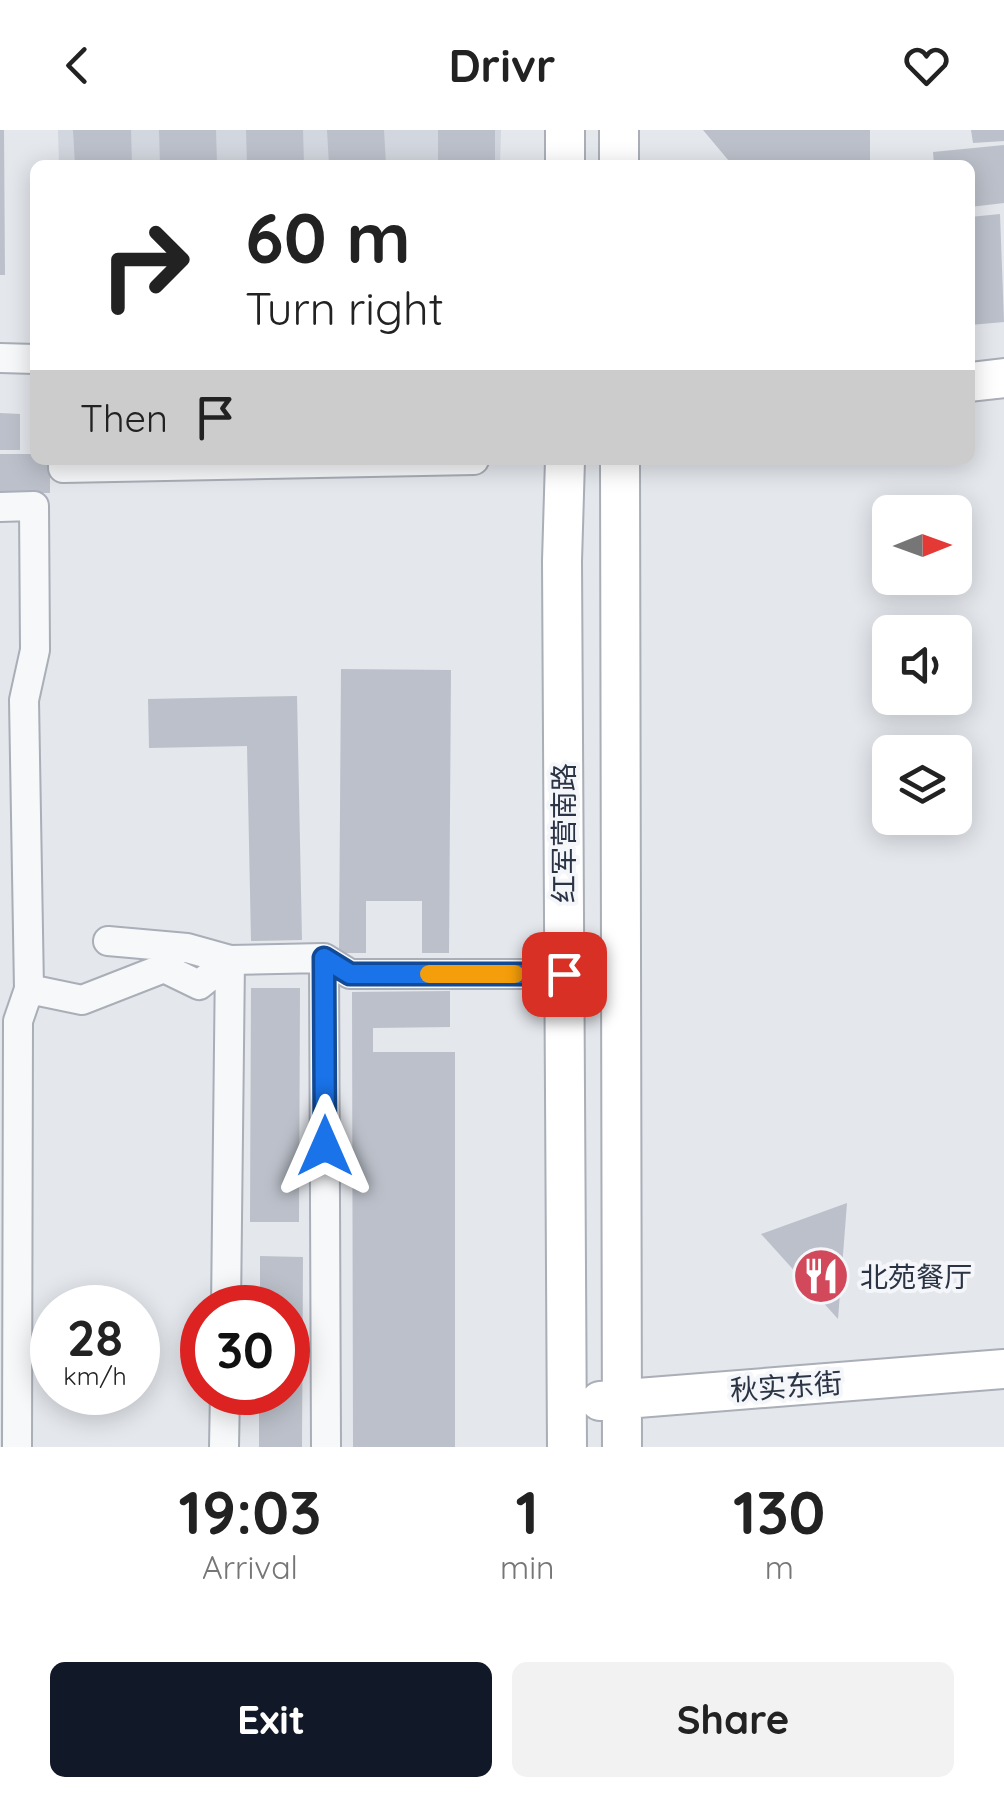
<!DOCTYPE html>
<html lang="en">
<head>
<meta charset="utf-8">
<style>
  :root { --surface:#fff; --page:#f2f2f2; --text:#222; --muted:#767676; --accent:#111827 }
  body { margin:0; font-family:Quicksand,"Noto Sans SC",sans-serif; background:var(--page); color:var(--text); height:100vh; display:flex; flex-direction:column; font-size:38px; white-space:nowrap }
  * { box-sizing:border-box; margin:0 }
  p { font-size:32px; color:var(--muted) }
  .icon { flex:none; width:55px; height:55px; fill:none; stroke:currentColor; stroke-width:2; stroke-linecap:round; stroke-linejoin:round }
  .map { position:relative; height:1317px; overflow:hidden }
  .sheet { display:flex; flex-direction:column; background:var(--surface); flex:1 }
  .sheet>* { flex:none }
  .hud { position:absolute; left:30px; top:30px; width:945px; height:305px; border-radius:15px; box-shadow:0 5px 25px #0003; background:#fff; color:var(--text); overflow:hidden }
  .needle { width:65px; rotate:89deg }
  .tools { position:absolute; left:872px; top:365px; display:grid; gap:20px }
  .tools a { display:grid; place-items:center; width:100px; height:100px; border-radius:15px; background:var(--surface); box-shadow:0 5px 25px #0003; font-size:50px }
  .speed { position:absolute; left:30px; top:1155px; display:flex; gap:20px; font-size:50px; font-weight:700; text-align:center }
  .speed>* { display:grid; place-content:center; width:130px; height:130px; border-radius:50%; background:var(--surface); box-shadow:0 5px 25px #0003; line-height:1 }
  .speed small { font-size:25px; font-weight:400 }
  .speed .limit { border:15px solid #d22; background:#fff; color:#111 }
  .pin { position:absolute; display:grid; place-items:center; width:85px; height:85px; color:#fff; margin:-42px; border-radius:20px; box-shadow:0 5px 15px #0006 }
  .me { position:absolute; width:110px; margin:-55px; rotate:0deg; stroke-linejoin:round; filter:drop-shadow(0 0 8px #0008) }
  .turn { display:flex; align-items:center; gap:35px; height:210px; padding:0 50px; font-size:45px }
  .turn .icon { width:130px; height:130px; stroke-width:2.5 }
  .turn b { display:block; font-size:70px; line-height:85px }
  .then { display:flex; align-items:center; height:95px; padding:0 50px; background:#0003; gap:20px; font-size:38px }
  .eta { display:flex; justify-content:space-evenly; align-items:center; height:170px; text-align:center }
  .eta b { font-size:60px; font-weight:800; line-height:70px }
  .action { display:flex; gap:20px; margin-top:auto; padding:20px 50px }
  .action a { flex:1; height:115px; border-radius:15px; background:var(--accent); color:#fff; font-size:40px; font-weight:800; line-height:115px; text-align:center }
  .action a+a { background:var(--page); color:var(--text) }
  header { display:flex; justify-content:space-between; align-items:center; height:130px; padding:0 50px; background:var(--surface); font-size:45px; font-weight:800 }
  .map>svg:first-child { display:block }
</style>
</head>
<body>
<header><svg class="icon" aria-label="back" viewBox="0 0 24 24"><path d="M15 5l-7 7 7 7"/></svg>Drivr<svg class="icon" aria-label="heart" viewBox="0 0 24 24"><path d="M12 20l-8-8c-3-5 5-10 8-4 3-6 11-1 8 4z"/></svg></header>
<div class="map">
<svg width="1004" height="1317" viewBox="0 0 1004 1317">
  <rect width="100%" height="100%" fill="#e4e7ec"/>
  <path fill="#d2d6de" d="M58 0H501L500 35H59Z"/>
  <path fill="#bbc0ca" d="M0 0H4L5 145H0Z
    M73 0H131L132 35H75Z
    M159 0H216L217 35H160Z
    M246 0H303L304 35H247Z
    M327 0H384L386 35H329Z
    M438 0H495V35H438Z
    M703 0H870V30L729 31Z
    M971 0H1004V11L973 13Z
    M1004 15V73L970 77V35H934L933 22Z
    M1000 84 1004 192 970 195V87Z
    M0 283 20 284V320H0Z
    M0 324H35V330H50V363H0Z
    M341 539 451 540 449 823H422V771H366V823H339Z
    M297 566 302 810 251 811 247 616 149 618 148 569Z
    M251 858H300L299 1092H250Z
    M450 861V897L373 898V922H455V1317H353L352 862Z
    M847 1073 838 1189 761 1104Z
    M260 1126 303 1127 302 1317H259V1262H288V1178H260Z"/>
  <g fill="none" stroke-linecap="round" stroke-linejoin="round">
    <g stroke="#a9aeb7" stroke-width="32">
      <path id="street" d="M0 228 35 229
        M63 330V338L474 330
        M0 377 34 376 35 520 24 570 29 859 18 891 17 1317
        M108 811 187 818 230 830
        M324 828 326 1317
        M29 859 82 870 164 838 199 855 230 830
        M226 1178 230 830 324 828 350 844H564
        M224 1317 225 1262"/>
    </g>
    <g stroke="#a9aeb7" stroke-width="42">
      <path id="secondary" d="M565 0V35
        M619 0V35
        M970 252 1004 248
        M565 330 562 431 567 1317
        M620 330 622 1317
        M600 1271 1004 1239"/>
    </g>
    <use href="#street" stroke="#f7f8fa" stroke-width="28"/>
    <use href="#secondary" stroke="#fff" stroke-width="38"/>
  </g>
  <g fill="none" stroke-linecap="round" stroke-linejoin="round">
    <g stroke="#114b97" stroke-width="25">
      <path id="route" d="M325 1016 324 828 350 844H564"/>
    </g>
    <use href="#route" stroke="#1a73e8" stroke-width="18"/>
    <path stroke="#f59e0b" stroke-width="18" d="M429 844H515"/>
  </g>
  <defs>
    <g id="restaurant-disc" transform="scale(2.875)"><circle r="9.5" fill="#d1495b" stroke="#f4f6f9"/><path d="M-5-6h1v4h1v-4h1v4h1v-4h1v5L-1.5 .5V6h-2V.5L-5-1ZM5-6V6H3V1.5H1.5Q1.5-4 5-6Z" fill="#fff"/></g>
  </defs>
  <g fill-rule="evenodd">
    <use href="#restaurant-disc" x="821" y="1146"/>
  </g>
  <g text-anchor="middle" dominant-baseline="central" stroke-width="8" stroke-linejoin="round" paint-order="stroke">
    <g font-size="28" fill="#2b3445" stroke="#f4f6f9">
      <text transform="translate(563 703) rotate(-90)">红军营南路</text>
      <text transform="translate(786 1256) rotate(-4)">秋实东街</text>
    </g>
    <g font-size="28" fill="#2b3445" stroke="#f4f6f9" text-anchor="start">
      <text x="860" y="1146">北苑餐厅</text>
    </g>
  </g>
</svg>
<div class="tools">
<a><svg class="needle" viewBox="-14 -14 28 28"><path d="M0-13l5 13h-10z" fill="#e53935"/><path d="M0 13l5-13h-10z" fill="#767676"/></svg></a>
<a><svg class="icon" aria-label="sound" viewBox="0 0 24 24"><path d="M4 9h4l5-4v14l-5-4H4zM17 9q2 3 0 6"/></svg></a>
<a><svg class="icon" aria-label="layers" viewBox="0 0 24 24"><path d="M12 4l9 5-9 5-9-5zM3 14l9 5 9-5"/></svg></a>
</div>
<div class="speed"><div>28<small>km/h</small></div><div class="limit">30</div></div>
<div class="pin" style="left:564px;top:844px;background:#d93025"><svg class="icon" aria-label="arrive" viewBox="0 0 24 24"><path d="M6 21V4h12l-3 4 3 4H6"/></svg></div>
<svg class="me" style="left:325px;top:1016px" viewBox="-20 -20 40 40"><path d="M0-17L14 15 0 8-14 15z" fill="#1a73e8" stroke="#fff" stroke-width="4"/></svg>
<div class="hud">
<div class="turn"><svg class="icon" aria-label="right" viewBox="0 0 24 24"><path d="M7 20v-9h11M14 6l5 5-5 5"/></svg><div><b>60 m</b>Turn right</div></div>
<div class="then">Then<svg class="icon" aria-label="arrive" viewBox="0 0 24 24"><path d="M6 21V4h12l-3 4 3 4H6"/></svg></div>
</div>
</div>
<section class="sheet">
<div class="eta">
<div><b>19:03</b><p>Arrival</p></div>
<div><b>1</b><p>min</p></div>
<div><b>130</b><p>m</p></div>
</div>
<div class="action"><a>Exit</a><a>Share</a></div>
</section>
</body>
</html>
